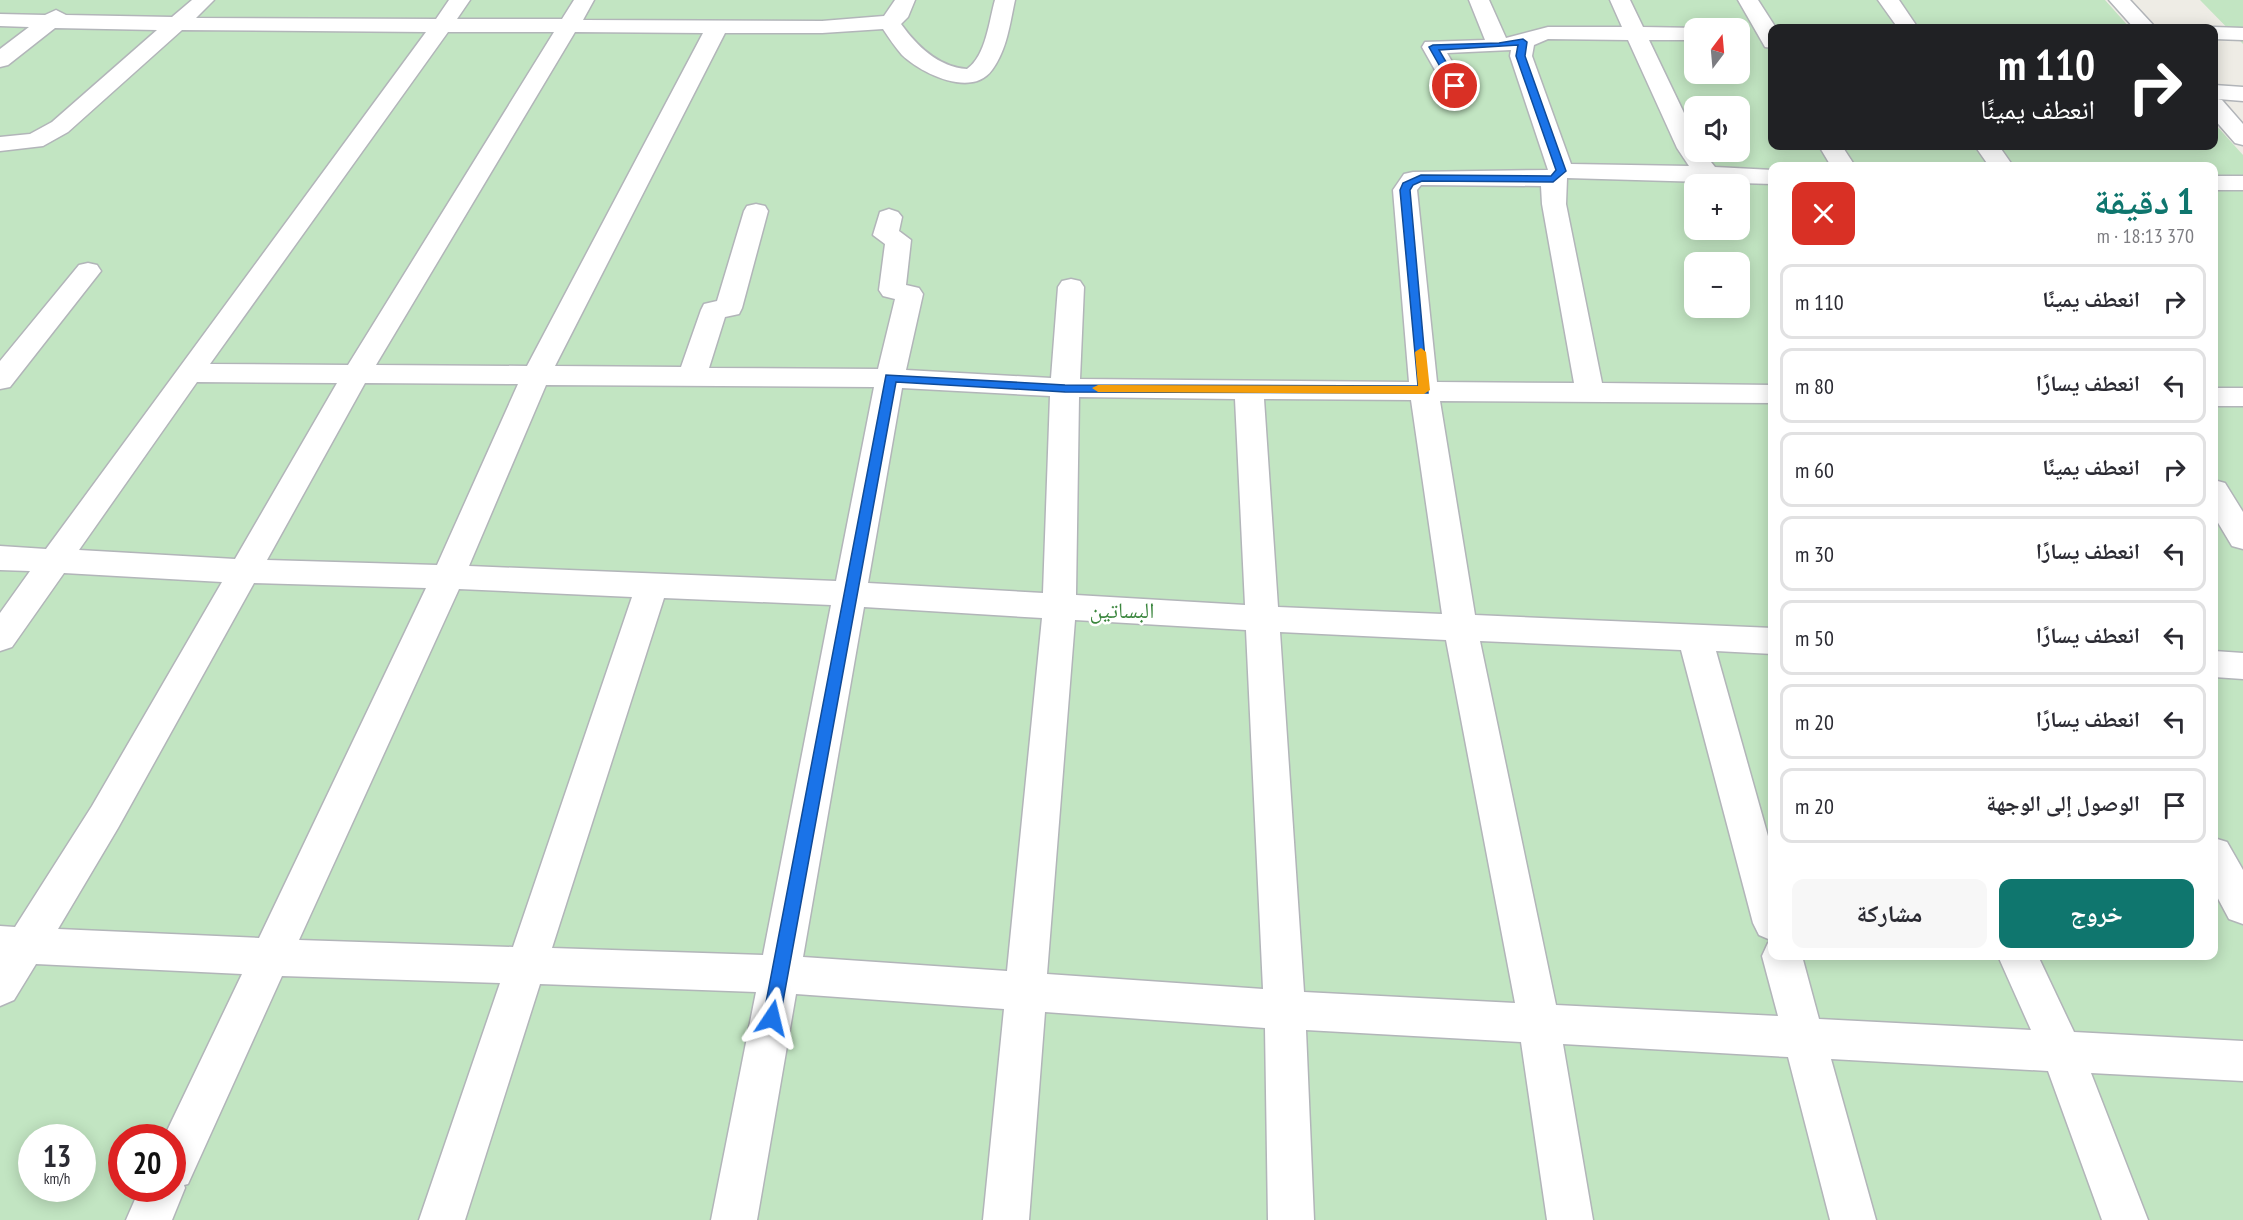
<!DOCTYPE html>
<html lang="ar">
<head>
<meta charset="utf-8">
<style>
  :root { --surface:#fff; --page:#f7f7f7; --text:#2b2b33; --muted:#7c7c81; --line:#e1e1e2; --accent:#0f766e }
  body { margin:0; font-family:"PT Sans Narrow","Noto Naskh Arabic",sans-serif; background:var(--page); color:var(--text); direction:rtl; height:100vh; display:flex; flex-direction:column; font-size:22px; white-space:nowrap }
  * { box-sizing:border-box; margin:0 }
  p { font-size:20px; color:var(--muted) }
  .icon { flex:none; width:33px; height:33px; fill:none; stroke:currentColor; stroke-width:2; stroke-linecap:round; stroke-linejoin:round }
  .map { position:relative; flex:1; overflow:hidden; direction:ltr }
  .details { position:absolute; left:1768px; top:162px; width:450px; height:798px; display:flex; flex-direction:column; background:var(--surface); border-radius:12px; box-shadow:0 3px 15px #0003; direction:rtl }
  .details>* { flex:none }
  .top-card { position:absolute; left:1768px; top:24px; width:450px; height:126px; border-radius:12px; box-shadow:0 3px 15px #0003; direction:rtl; background:#202124; color:#fff; overflow:hidden }
  .needle { width:39px; rotate:16deg }
  .tools { position:absolute; left:1684px; top:18px; display:grid; gap:12px }
  .tools a { display:grid; place-items:center; width:66px; height:66px; border-radius:12px; background:var(--surface); box-shadow:0 3px 15px #0003; font-size:30px }
  .speed { position:absolute; left:18px; top:1124px; display:flex; gap:12px; font-size:30px; font-weight:700; text-align:center }
  .speed>* { display:grid; place-content:center; width:78px; height:78px; border-radius:50%; background:var(--surface); box-shadow:0 3px 15px #0003; line-height:1 }
  .speed small { font-size:15px; font-weight:400 }
  .speed .limit { border:9px solid #d22; background:#fff; color:#111 }
  .pin { position:absolute; display:grid; place-items:center; width:51px; height:51px; color:#fff; margin:-26px; border:3px solid #fff; border-radius:50%; box-shadow:0 2px 6px #0007 }
  .me { position:absolute; width:66px; margin:-33px; rotate:10deg; stroke-linejoin:round; filter:drop-shadow(0 0 4px #0008) }
  .turn { display:flex; align-items:center; gap:21px; height:126px; padding:0 24px; font-size:27px }
  .turn .icon { width:78px; height:78px; stroke-width:2.5 }
  .turn b { display:block; font-size:42px; line-height:51px }
  .round { display:grid; place-items:center; flex:none; width:63px; height:63px; border-radius:12px; background:var(--page) }
  .overview { display:flex; align-items:center; justify-content:space-between; height:102px; padding:0 24px }
  h1 { font-size:36px; font-weight:800; line-height:45px; color:var(--accent) }
  .cta { display:flex; gap:12px; margin-top:auto; padding:12px 24px }
  .cta a { flex:1; height:69px; border-radius:12px; background:var(--accent); color:#fff; font-size:24px; font-weight:800; line-height:69px; text-align:center }
  .cta a+a { background:var(--page); color:var(--text) }
  ul { padding:0; list-style:none }
  li { display:flex; align-items:center; gap:18px; height:75px; margin:0 12px 9px; padding:0 12px; border:3px solid var(--line); border-radius:12px }
  li div { flex:1 }
  li b { display:block; font-size:22px }
  li em { font-style:normal }
  .map>svg:first-child { display:block }
</style>
</head>
<body>
<div class="map">
<svg width="2243" height="1220" viewBox="0 0 2243 1220">
  <rect width="100%" height="100%" fill="#eeece5"/>
  <path fill="#c2e5c2" fill-rule="evenodd" d="M0 0H2105L2130 28H1773V146H2214V123L2243 155V1220H0ZM1695 28H1740V74H1695ZM1695 106H1740V152H1695ZM1773 166H2214V956H1773ZM1695 184H1740V230H1695ZM1695 262H1740V308H1695ZM32 1137H82V1188H32ZM122 1137H172V1188H122Z
    M2200 0H2243V44Z"/>
  <g fill="none" stroke-linecap="round" stroke-linejoin="round">
    <g stroke="#b2b5b9" stroke-width="3">
      <path id="minor" d="M192 0H214L196 18 436 19 449 0H470L457 19H562L574 0H594L583 20 822 21 884 16 895 0H915L908 17 901 24C917 46 938 67 967 69 986 56 989 21 995 0H1015C1010 23 1007 50 992 70 972 98 922 74 902 55 895 47 889 38 883 29L822 33H725L555 366 681 367 701 310 704 304 717 301 744 211 747 206 756 204 765 206 768 211 742 308 739 314 725 317 709 368 878 369 895 299 883 296 879 290 885 244 873 235 880 212 889 209 898 212 902 217 899 231 911 240 906 285 919 288 923 294 906 370 1051 378 1058 287 1062 281 1071 279 1080 281 1084 287 1080 379 1409 382 1393 190 1404 174 1413 172 1548 170 1510 56 1511 50 1447 53 1466 86 1463 91H1447L1444 86 1422 47 1425 42 1485 40 1469 0H1489L1506 38 1548 27H1622L1610 0H1630L1643 27 1699 28H1695V40H1649L1695 136V152H1703L1715 167 1773 170V184L1567 178 1566 204 1602 383 1773 385V403L1440 401 1475 615 1773 628V654L1716 651 1773 854V941L1759 935 1753 923 1681 650 1480 641 1556 1005 1778 1016 1762 956 1768 943 1773 941V956H1802L1819 1019 2031 1030 1998 956H2038L2074 1032 2243 1041V1081L2091 1073 2148 1220H2102L2048 1071 1831 1059 1876 1220H1830L1788 1057 1563 1044 1593 1220H1547L1521 1042 1306 1030 1314 1220H1268L1265 1028 1045 1012 1029 1220H983L1004 1009 796 994 757 1220H711L756 992 540 984 465 1220H419L500 983 282 976 188 1184 184 1185 185 1188 172 1220H126L140 1188H172V1137H164L242 974 36 964 14 1000 0 1006V926L15 927 92 806 222 582 64 573 12 647 0 651V613L30 571 0 570V546L46 549 426 32 182 30 68 132 43 146 0 151V137L30 134 52 122 157 30 55 28 8 65 0 67V49L29 27 0 26V14L45 15 56 10 66 15 172 17ZM448 32H554L348 365 210 364ZM575 32 703 33 527 366 376 365ZM1548 39 1628 40 1677 148 1689 166 1571 164 1532 56 1534 45ZM1421 185 1541 186 1542 204 1574 383 1437 382 1417 190ZM197 382 337 383 235 559 79 550ZM365 383 518 384 437 565 267 560ZM546 385 874 387 836 581 469 566ZM902 388 1050 396 1043 593 868 583ZM1079 397 1235 399 1245 605 1076 595ZM1264 399 1411 400 1442 614 1278 607ZM254 583 426 588 259 938 58 929 118 828ZM459 589 632 597 513 947 299 940ZM664 598 831 605 763 955 552 948ZM864 607 1042 618 1007 971 803 957ZM1075 620 1246 630 1263 989 1047 974ZM1280 632 1446 640 1515 1003 1304 992Z
        M1738 0H1758L1776 28H1773V48L1765 47Z
        M1878 0H1899L1918 28H1898Z
        M2109 0H2130L2156 28H2134Z
        M2214 27 2243 28V40L2214 39V28H2206Z
        M2214 85 2243 87V101L2218 99 2222 100 2243 124V145L2235 143 2214 119Z
        M1819 146H1842L1855 166H1831Z
        M1975 146H1999L2013 166H1989Z
        M2214 176H2243V190H2214Z
        M88 263 97 265 101 271 10 387 0 389V361L79 265Z
        M2214 388H2243V406H2214Z
        M2214 480 2225 483 2243 512V549L2232 546 2214 516Z
        M2214 651 2243 653V679L2214 677Z
        M2214 838 2227 842 2243 870V924L2229 919 2214 891Z"/>
    </g>
    <use href="#minor" fill="#fff" fill-rule="evenodd"/>
  </g>
  <path fill="#1a73e8" stroke="#114b97" stroke-width="1.5" d="M1523 39 1527 42 1525 56 1566 171 1553 182 1422 181 1413 185 1410 190 1428 393 1065 392 896 382 780 1018 778 1024 772 1026 766 1024 763 1018 886 375 1065 385 1418 386 1400 190 1403 183 1421 175 1551 176 1556 170 1516 56 1518 45 1439 50 1460 86 1455 88 1451 86 1429 47 1433 45 1499 43Z"/>
  <path fill="#f59e0b" d="M1421 348 1426 352 1430 390 1424 394 1098 392 1092 388 1098 385 1418 386 1415 352Z"/>
  <g text-anchor="middle" dominant-baseline="central" stroke-width="5" stroke-linejoin="round" paint-order="stroke">
    <g font-size="22" fill="#3a863d" stroke="#fff">
      <text x="1122" y="610">البساتين</text>
    </g>
  </g>
</svg>
<div class="tools">
<a><svg class="needle" viewBox="-14 -14 28 28"><path d="M0-13l5 13h-10z" fill="#e53935"/><path d="M0 13l5-13h-10z" fill="#7c7c81"/></svg></a>
<a><svg class="icon" aria-label="sound" viewBox="0 0 24 24"><path d="M4 9h4l5-4v14l-5-4H4zM17 9q2 3 0 6"/></svg></a>
<a>+</a>
<a>−</a>
</div>
<div class="speed"><div>13<small>km/h</small></div><div class="limit">20</div></div>
<div class="pin" style="left:1455px;top:86px;background:#d93025"><svg class="icon" aria-label="arrive" viewBox="0 0 24 24"><path d="M6 21V4h12l-3 4 3 4H6"/></svg></div>
<svg class="me" style="left:772px;top:1018px" viewBox="-20 -20 40 40"><path d="M0-17L14 15 0 8-14 15z" fill="#1a73e8" stroke="#fff" stroke-width="4"/></svg>
<div class="top-card">
<div class="turn"><svg class="icon" aria-label="right" viewBox="0 0 24 24"><path d="M7 20v-9h11M14 6l5 5-5 5"/></svg><div><b>110 m</b>انعطف يمينًا</div></div>
</div>
<section class="details">
<div class="overview"><div><h1>1 دقيقة</h1><p>370 m · 18:13</p></div><a class="round" style="background:#d93025;color:#fff"><svg class="icon" aria-label="close" viewBox="0 0 24 24"><path d="M6 6l12 12M18 6L6 18"/></svg></a></div>
<ul>
<li><svg class="icon" aria-label="right" viewBox="0 0 24 24"><path d="M7 20v-9h11M14 6l5 5-5 5"/></svg><div><b>انعطف يمينًا</b></div><em>110 m</em></li>
<li><svg class="icon" aria-label="left" viewBox="0 0 24 24"><path d="M17 20v-9H6M10 6l-5 5 5 5"/></svg><div><b>انعطف يسارًا</b></div><em>80 m</em></li>
<li><svg class="icon" aria-label="right" viewBox="0 0 24 24"><path d="M7 20v-9h11M14 6l5 5-5 5"/></svg><div><b>انعطف يمينًا</b></div><em>60 m</em></li>
<li><svg class="icon" aria-label="left" viewBox="0 0 24 24"><path d="M17 20v-9H6M10 6l-5 5 5 5"/></svg><div><b>انعطف يسارًا</b></div><em>30 m</em></li>
<li><svg class="icon" aria-label="left" viewBox="0 0 24 24"><path d="M17 20v-9H6M10 6l-5 5 5 5"/></svg><div><b>انعطف يسارًا</b></div><em>50 m</em></li>
<li><svg class="icon" aria-label="left" viewBox="0 0 24 24"><path d="M17 20v-9H6M10 6l-5 5 5 5"/></svg><div><b>انعطف يسارًا</b></div><em>20 m</em></li>
<li><svg class="icon" aria-label="arrive" viewBox="0 0 24 24"><path d="M6 21V4h12l-3 4 3 4H6"/></svg><div><b>الوصول إلى الوجهة</b></div><em>20 m</em></li>
</ul>
<div class="cta"><a>خروج</a><a>مشاركة</a></div>
</section>
</div>
</body>
</html>
